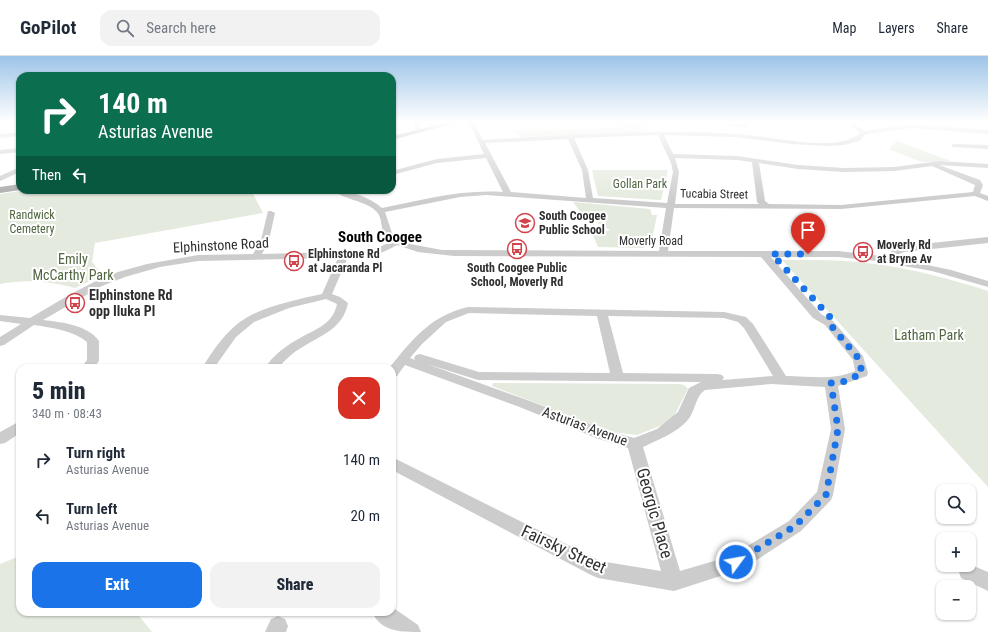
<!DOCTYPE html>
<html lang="en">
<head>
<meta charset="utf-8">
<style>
  :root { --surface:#fff; --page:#f2f2f3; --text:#1f2937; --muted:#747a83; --line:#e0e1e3; --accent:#1a73e8 }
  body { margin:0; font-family:"Roboto Condensed",sans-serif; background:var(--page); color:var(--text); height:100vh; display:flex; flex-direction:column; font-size:15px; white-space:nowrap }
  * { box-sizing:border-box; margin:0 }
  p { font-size:13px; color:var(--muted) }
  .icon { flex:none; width:22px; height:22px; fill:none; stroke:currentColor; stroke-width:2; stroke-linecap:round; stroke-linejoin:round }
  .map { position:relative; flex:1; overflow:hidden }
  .drawer { position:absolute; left:16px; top:308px; width:380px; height:252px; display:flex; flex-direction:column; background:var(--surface); border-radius:12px; box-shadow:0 1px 3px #0004 }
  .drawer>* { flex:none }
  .top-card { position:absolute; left:16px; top:16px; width:380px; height:122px; border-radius:12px; box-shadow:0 1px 3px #0004; background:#0b6e4f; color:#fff; overflow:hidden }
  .fabs { position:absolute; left:936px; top:428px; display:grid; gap:8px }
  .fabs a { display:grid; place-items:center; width:40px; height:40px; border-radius:8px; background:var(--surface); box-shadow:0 1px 3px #0004; font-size:20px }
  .pin { position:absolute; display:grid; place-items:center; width:34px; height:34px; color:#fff; margin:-41px -17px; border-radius:50% 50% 50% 0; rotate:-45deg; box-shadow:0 0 4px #0007 }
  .pin .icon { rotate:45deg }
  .me { position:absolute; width:44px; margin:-22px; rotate:58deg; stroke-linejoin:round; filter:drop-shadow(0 0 3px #0008) }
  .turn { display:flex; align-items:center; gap:14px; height:84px; padding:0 16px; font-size:18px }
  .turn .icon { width:52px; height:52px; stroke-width:2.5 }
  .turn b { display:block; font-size:28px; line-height:34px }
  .then { display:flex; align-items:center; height:38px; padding:0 16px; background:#0003; gap:8px; font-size:15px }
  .round { display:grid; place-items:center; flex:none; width:42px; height:42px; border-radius:12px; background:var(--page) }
  .headline { display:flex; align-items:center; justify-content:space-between; height:68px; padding:0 16px }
  h1 { font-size:24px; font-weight:800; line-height:30px }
  .primary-button { display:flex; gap:8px; margin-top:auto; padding:8px 16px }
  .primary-button a { flex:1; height:46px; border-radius:12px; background:var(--accent); color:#fff; font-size:16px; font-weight:800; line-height:46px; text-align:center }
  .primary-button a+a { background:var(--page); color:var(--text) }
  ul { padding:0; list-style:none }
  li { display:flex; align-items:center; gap:12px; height:56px; padding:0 16px }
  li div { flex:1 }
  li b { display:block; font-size:15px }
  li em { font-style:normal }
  header { display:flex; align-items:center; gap:24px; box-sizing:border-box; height:56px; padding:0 20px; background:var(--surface); border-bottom:1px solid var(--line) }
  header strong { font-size:19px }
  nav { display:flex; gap:22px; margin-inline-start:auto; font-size:14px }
  .search { width:280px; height:36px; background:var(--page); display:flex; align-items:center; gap:10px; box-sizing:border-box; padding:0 14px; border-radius:12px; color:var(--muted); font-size:15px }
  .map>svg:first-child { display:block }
</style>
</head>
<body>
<header>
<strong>GoPilot</strong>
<div class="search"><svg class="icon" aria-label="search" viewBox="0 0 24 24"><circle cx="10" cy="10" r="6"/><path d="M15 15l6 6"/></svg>Search here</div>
<nav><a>Map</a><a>Layers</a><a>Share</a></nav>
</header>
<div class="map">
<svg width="988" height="576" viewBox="0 0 988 576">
  <rect width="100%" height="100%" fill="#fff"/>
  <path fill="#e4eade" d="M616 66H641L649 75 521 81 514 75 621 71Z
    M897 85 951 105 922 106 888 93 892 92 890 91Z
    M592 114H668L661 144 598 140Z
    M27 134H251L263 157 95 187 92 206 103 219 75 232C49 225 26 223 0 228V138Z
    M573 146 650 153 652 159H657L651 188 643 192 598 191 593 179 610 174 582 158Z
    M782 204C813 204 844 203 875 208 913 213 951 223 988 235V431Z
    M493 327 680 328 684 329 688 333 674 360 667 367 637 379 612 376 492 330Z
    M20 500V556H136L152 576H0V508Z"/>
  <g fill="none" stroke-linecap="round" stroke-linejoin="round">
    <path fill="#ccc" fill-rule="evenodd" d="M413 66H417L421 76H417Z
      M466 66 474 67 483 84C567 79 652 72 736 78 750 79 764 81 778 83 801 86 842 93 860 77L846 66H851L865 75 912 68 988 74V78L912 72 866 78 859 85 844 89 829 90 792 88 736 81 664 79 673 98 737 100 798 109 844 112 894 111 940 105 988 108V112L939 109 980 124 983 129 980 137 988 140V145L975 140 841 153 674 152 668 195H838L890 201 889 198 893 193 903 190 988 181V187L904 196 899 198V203L951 214 988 225V231L932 215 876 205 838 201H771L821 258 833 265 863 300 868 317 867 320 838 330 845 373 833 439 831 444 801 475 743 513 736 515 674 535 598 522 591 519 392 414V401L600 505 661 515 628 392 596 382 517 350 405 309 397 320 392 321V312H389C413 283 430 260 468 251L724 256 746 261 753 268 786 320C811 320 832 325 855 315L853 304 825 269 813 262 761 201 454 200 418 196 397 189C380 199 368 201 348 201L332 238 340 241 348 247C343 273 321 279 301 292 292 297 285 304 278 312H265C273 299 287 289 300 282 316 273 333 268 337 248L326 243 289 252 254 266 236 281 214 312H202C213 294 227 273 246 262 266 250 299 243 322 238L338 202 198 205 160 211 125 221 102 230 43 264C61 266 88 269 99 285V305L94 312H81L87 304V286C73 274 52 272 34 269L4 289 0 290V281L21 268 0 265V259L30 262 69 239 94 226 118 216 147 208 198 199 253 198 261 184 268 155H271L275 157 269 184 262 198 367 195 380 191 391 185C377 174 385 164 376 155 364 144 344 144 333 134 350 134 369 141 382 152 422 144 462 133 503 136L486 102 437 107 392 119V115L437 103 484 98 470 69ZM658 79 671 107 673 116 667 147 593 142 588 114 574 82ZM568 83 582 114 586 142 511 136 485 87ZM675 102 737 104 752 106 757 146 759 148H675L679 116ZM759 107 798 113 844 116 894 115 932 110 975 129 973 136 841 149 769 148 765 145ZM486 139 666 152 659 195 442 194 410 188 392 177 385 156 460 141ZM469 257 597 260 610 317 479 316 420 298 416 299 414 302 415 304 410 302 422 288 446 266ZM608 260 724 262 738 266 744 272 773 320 722 324 724 322 722 319 717 318 623 317ZM427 308 478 324 701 326 689 332 678 356 657 373 634 382 606 374 527 344ZM771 328 825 331 831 373 817 436 789 465 731 500 680 515 643 391C658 384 681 375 690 361 696 351 696 340 705 334Z
      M712 66H725L749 70 746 72Z
      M20 76V80L0 82V78Z
      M954 88 988 89V93L952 91V89Z
      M20 92V96L0 98V94Z
      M20 111V116L0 125V120Z
      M20 365V377L5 387 0 388V376Z
      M969 508 988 516V535L961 522 959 516 961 510 969 509Z
      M392 551 418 569 421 576C401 576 381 576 372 556H392Z
      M278 560 285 563 288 570 286 576H265L271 563Z"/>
    <path fill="#a7a7a7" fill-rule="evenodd" d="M449 66H459L392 84V80Z
      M20 128V134L0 137V131Z"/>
  </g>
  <linearGradient id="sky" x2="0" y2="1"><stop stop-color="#9dc4e8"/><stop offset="0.45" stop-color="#fff"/><stop offset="1" stop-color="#fff" stop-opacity="0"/></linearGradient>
  <rect width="988" height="146" fill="url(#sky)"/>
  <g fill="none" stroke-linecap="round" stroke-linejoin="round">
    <path stroke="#1a73e8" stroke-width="7" stroke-dasharray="0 12.6" d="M736 506 795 470 826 439 838 373 831 327 847 325 862 317 859 303 829 267 830 261 772 198H808"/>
  </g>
  <defs>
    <g id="school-ring" transform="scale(1)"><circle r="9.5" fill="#fff" stroke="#d2444c" stroke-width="1.5"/><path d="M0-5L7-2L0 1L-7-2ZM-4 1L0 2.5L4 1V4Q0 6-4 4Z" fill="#d2444c"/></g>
    <g id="bus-ring" transform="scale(1)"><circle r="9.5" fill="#fff" stroke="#d2444c" stroke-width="1.5"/><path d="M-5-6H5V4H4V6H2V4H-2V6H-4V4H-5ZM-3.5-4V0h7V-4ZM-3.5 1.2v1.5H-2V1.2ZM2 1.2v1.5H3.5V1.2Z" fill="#d2444c"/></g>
  </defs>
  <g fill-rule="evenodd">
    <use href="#school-ring" x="525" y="167"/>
    <use href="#bus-ring" x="517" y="193"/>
    <use href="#bus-ring" x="863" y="196"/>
    <use href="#bus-ring" x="294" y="205"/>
    <use href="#bus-ring" x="75" y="247"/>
  </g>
  <g text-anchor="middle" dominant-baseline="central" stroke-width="4" stroke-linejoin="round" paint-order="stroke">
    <g font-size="12" fill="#516641" stroke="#fff">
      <text x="640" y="128">Gollan Park</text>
      <text x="32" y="159">Randwick<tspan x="32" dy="14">Cemetery</tspan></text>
    </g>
    <g font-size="12" fill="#2f2f2f" stroke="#fff">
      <text transform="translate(714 138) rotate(1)">Tucabia Street</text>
      <text x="651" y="185">Moverly Road</text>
    </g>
    <g font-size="12" font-weight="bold" fill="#2f2f2f" stroke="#fff" text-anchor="start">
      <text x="539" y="160">South Coogee<tspan x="539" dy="14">Public School</tspan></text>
      <text x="877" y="189">Moverly Rd<tspan x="877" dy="14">at Bryne Av</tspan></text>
      <text x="308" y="198">Elphinstone Rd<tspan x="308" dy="14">at Jacaranda Pl</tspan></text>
      <text x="517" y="212" text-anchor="middle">South Coogee Public<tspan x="517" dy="14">School, Moverly Rd</tspan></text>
    </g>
    <g font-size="14" fill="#2f2f2f" stroke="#fff">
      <text transform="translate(221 189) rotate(-3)">Elphinstone Road</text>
      <text transform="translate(585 370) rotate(20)">Asturias Avenue</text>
    </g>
    <g font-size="14" fill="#516641" stroke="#fff">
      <text x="73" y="203">Emily<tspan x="73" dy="16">McCarthy Park</tspan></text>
      <text x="929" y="279">Latham Park</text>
    </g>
    <g font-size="14" font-weight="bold" fill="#2f2f2f" stroke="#fff" text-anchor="start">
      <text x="89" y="239">Elphinstone Rd<tspan x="89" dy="16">opp Iluka Pl</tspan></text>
    </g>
    <g font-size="15" font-weight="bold" fill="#000" stroke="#fff">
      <text x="380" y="181">South Coogee</text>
    </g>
    <g font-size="17" fill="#2f2f2f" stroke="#fff">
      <text transform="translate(655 457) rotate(74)">Georgic Place</text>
      <text transform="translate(564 493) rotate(25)">Fairsky Street</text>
    </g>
  </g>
</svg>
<div class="fabs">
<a><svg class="icon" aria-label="search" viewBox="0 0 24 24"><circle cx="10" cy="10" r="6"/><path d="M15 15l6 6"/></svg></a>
<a>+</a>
<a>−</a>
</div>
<div class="pin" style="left:808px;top:198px;background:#d93025"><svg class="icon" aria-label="arrive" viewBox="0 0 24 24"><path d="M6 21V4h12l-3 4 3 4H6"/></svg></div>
<svg class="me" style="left:736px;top:506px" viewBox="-20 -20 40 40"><circle r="17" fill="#1a73e8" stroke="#fff" stroke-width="3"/><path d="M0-11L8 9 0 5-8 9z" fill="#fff"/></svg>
<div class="top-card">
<div class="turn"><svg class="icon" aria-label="right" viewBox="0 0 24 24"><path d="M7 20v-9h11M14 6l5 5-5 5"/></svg><div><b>140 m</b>Asturias Avenue</div></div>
<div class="then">Then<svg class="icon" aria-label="left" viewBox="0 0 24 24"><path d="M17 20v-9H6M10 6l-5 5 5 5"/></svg></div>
</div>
<section class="drawer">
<div class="headline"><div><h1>5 min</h1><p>340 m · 08:43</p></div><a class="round" style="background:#d93025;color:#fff"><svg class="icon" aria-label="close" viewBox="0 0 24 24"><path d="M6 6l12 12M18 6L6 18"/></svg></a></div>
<ul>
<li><svg class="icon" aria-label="right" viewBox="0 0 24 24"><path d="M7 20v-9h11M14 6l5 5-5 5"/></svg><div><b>Turn right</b><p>Asturias Avenue</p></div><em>140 m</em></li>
<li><svg class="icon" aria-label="left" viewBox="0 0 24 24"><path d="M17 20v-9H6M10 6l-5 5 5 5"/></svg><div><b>Turn left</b><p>Asturias Avenue</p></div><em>20 m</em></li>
</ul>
<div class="primary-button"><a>Exit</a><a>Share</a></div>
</section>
</div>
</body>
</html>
